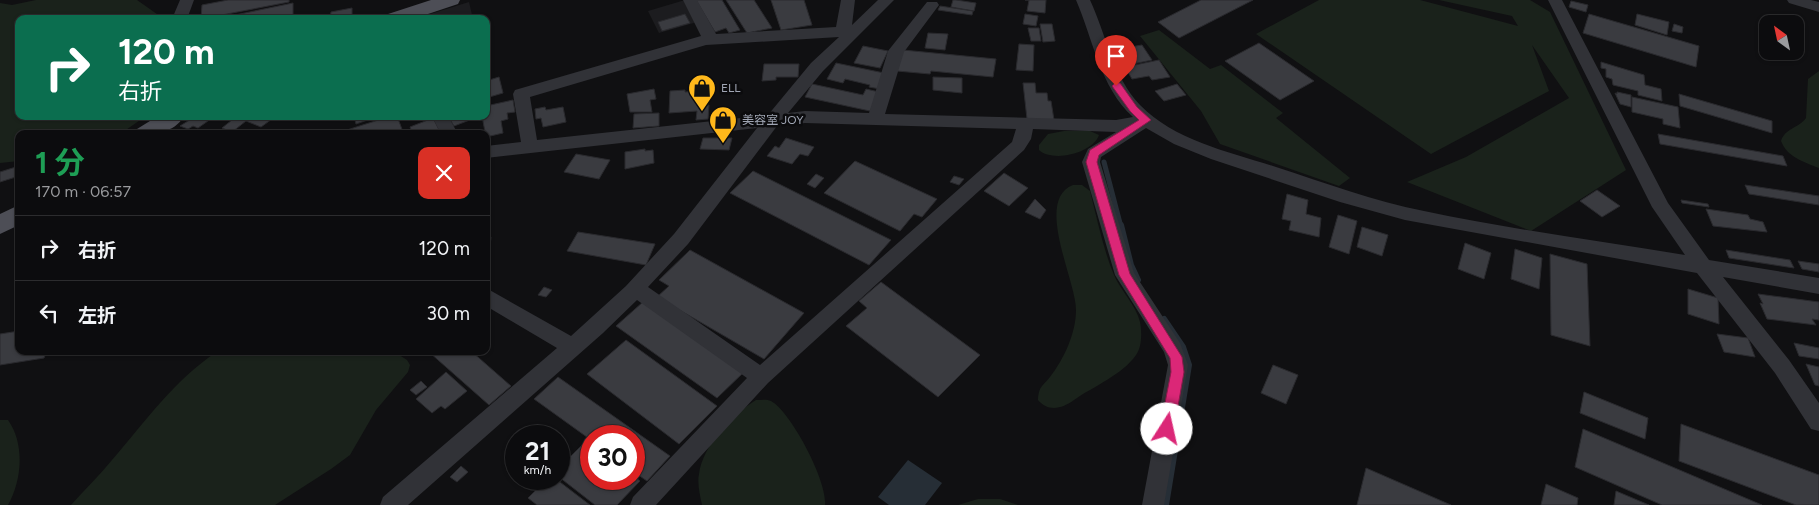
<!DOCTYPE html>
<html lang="ja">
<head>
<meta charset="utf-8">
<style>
  :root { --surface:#0c0c0e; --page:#1a1a1c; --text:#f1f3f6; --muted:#9a9b9e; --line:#2c2c2e }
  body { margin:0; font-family:Figtree,"Noto Sans JP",sans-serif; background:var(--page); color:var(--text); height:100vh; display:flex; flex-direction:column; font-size:19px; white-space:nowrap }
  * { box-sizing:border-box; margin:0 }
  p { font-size:16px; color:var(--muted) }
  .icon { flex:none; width:28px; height:28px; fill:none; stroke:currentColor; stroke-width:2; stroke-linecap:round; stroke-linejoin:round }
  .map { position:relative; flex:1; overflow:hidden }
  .sheet { position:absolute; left:15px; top:130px; width:475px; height:225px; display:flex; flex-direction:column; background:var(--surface); border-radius:10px; box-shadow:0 1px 4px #0004,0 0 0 1px var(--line) }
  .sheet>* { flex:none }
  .banner { position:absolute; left:15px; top:15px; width:475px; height:105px; border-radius:10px; box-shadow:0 1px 4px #0004,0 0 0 1px var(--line); background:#0b6e4f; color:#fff; overflow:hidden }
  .needle { width:32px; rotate:327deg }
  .controls { position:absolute; left:1759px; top:15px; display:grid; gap:10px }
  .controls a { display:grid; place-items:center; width:45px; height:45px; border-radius:10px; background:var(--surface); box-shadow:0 1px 4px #0004,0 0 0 1px var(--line); font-size:25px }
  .speed { position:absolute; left:505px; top:425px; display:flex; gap:10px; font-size:25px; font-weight:700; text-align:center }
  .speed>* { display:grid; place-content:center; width:65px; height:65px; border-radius:50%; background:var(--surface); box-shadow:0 1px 4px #0004,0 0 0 1px var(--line); line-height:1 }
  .speed small { font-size:12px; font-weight:400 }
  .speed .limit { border:8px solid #d22; background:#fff; color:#111 }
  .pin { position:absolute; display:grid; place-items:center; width:42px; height:42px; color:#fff; margin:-51px -21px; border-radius:50% 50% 50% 0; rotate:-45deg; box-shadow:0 0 5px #0007 }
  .pin .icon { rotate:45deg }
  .me { position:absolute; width:55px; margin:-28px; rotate:10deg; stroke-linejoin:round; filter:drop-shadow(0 0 4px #0008) }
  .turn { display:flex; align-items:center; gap:18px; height:105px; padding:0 20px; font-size:22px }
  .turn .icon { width:65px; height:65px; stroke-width:2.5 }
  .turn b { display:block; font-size:35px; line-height:42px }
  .round { display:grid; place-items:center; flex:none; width:52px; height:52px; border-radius:10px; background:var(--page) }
  .overview { display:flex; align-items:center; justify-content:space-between; height:85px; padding:0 20px }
  h1 { font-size:30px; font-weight:700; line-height:38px; color:#1e9e55 }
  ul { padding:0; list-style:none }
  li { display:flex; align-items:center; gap:15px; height:65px; padding:0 20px; border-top:1px solid var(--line) }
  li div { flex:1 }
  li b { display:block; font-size:19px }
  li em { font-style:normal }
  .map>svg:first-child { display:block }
</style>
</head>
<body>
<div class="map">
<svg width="1819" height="505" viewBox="0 0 1819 505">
  <rect width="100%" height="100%" fill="#101012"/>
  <path fill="#1c1c1f" d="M685 0 697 22 659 33 648 11Z
    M469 2 473 19H417L427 15Z"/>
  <path fill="#1a221b" d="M36 0H137L164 19H19V116H146L120 134H19V161L0 163V3L12 5Z
    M1319 0H1420L1518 26 1512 16 1439 0H1530L1550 12 1626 170 1531 231 1407 182 1466 157 1569 98 1532 45 1549 91 1431 154 1256 34Z
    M1159 30 1210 69 1221 65 1283 113 1276 118 1350 178 1339 186 1220 144 1201 111 1140 36Z
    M1819 71V168C1804 162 1787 157 1781 141 1785 128 1799 128 1806 118L1808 79Z
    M1064 131H1090L1099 135C1093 153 1053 163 1039 150V145L1048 134Z
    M1073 185H1082L1090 191C1097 218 1103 249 1114 275 1121 291 1136 305 1140 322 1142 332 1142 347 1136 355 1122 375 1094 386 1074 400 1062 409 1048 412 1038 400 1039 386 1042 387 1050 377 1064 359 1076 333 1076 310 1076 280 1034 200 1073 185Z
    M218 351H393L407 360 410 365 408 372 376 410 350 455 331 469 275 505H71C84 490 99 476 112 460 146 421 174 380 218 351Z
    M756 400C761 400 767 399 771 401 791 412 828 482 825 505H702C700 495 697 484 699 474 703 445 732 415 756 400Z
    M0 420H8C25 444 22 480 8 505H0Z
    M978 499H1000L1018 505H958Z"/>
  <path fill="#262e36" d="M908 460 942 483 925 505H889L878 497Z"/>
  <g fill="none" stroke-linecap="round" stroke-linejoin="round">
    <path stroke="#262e36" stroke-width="5" d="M1104 162 1121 227"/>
    <path stroke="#262e36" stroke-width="6" d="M1121 225 1131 265 1138 280
      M1164 319 1183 347 1189 365 1166 505"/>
  </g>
  <path fill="#3a3b40" stroke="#2a2a2e" d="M228 0H289V2L201 19 202 5Z
    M696 0H722L740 30 729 33 726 28 715 32Z
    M726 0H754L772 28 747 33Z
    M771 0H804L812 25 781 30Z
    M953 0H956L976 3 974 11 951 7Z
    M1025 0H1046L1045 13 1027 11 1029 0Z
    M1201 0H1253L1179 38 1158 22Z
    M1571 1 1588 5 1586 12 1569 7Z
    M293 3V19H216Z
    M940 6 973 11 972 15 938 10Z
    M352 8V19H330L331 12Z
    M685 14 690 23 662 31 658 22Z
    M1025 14 1038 16 1036 26 1023 24Z
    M1589 14 1699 46 1696 67 1583 33Z
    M1637 14 1669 22 1667 35 1635 25Z
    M1040 24H1052L1055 41 1043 42Z
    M1674 24 1683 27 1682 33 1672 31Z
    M1028 28H1039L1041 41H1031Z
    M928 33 948 34 945 50 925 48Z
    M1259 43 1314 81 1280 100 1225 61Z
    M1019 44 1034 45 1033 71 1016 70Z
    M1142 45 1152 60 1128 65 1118 49Z
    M863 46 888 51 880 68 854 63Z
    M903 50 996 59 993 77 931 71 930 74 897 71Z
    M1159 60 1170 77 1152 80 1149 76 1132 79 1125 67Z
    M1601 62 1644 75 1645 85 1661 89 1662 101 1638 95V91L1613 85 1612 79 1606 77V69L1601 68Z
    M836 63 884 73 880 89 869 87 870 85 845 79 843 83 827 79Z
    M764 64H799L798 77H776V80L762 81Z
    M499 77 503 93 486 98V81Z
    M933 77 962 78V93L933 90Z
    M1023 83H1035L1036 93H1047L1048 101H1051L1054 120 1027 119Z
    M812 84 863 95 866 89 879 92 870 111 805 97Z
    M1177 84 1186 95 1164 101 1155 91Z
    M654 89 656 99 650 100 652 112H630L627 94Z
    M685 90V92L702 91V93L706 92V105H709L708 119 696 120 697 111 669 113 670 91Z
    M1617 92 1631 95V107L1620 104 1615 93 1617 94Z
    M1679 94 1772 121V133L1680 106Z
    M1632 97 1678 107 1680 128 1663 124V119L1632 112Z
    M513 100 515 112 507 113 508 119 501 121 503 133 486 137 482 116H486V106Z
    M545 107 546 110 563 107 566 122 543 127 541 118 536 119 535 109Z
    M659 113V126L633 128 634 114Z
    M196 116H215L198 128 193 126 188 129 180 126Z
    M237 116H271L272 119 261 127 246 121 232 132 222 128Z
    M354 116H379L356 124Z
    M391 116H397L403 132 348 134 347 130Z
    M448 116H474L475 118 454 126Z
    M433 118 439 130 430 134H413L410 127Z
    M1658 134 1783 156 1787 166 1660 144Z
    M703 138H732L729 150 700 149Z
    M786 138 814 147 808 156 800 154 792 164 767 156 775 146 779 148Z
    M645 149V151L653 150 654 163 625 169V152Z
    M576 154 610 160 599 179 564 172Z
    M855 161 937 199 922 217 914 214 900 231 824 193Z
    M19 166V176L0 182V172Z
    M753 171 891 240 869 265 730 193Z
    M1004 173 1028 188 1009 206 984 191Z
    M816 174 824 178 815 188 807 184Z
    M954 176 964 179 959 185 950 182Z
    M1745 185 1819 196V205L1749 194Z
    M1597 190 1620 206 1602 217 1580 201Z
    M1287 194 1308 200 1306 214 1321 218 1319 237 1289 230 1291 221 1282 219Z
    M1035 199 1046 210 1040 219 1025 212Z
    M1681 200 1708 204 1709 207 1682 203Z
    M1706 209 1748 215 1750 219 1763 222 1767 232 1713 226Z
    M1338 215 1357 221 1349 254 1329 247Z
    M1362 227 1388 235 1382 256 1357 247Z
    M578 232 655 244 646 265 567 251Z
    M486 237H491L489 256 486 257Z
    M1465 243 1491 253 1484 279 1458 269Z
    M1515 249 1542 258 1539 289 1511 279Z
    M690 250 804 313 764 359 657 297 669 286 659 280Z
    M1726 250 1790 260 1794 268 1729 258Z
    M1550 254 1587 264 1590 346 1551 335Z
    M1798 261 1819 264V272L1802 269Z
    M881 282 980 355 938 397 846 326 867 308 859 301Z
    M544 287 552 290 546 297 538 295Z
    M1688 289 1718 298 1719 324 1688 314Z
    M1758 294 1819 302V320L1812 319 1816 325 1767 319 1760 303 1763 304Z
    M643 302 744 372 717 398 616 326Z
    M19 331V351H47L44 358 0 365V334Z
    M1717 334 1748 338 1755 357 1724 352Z
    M626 340 717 406 679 444 587 374Z
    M1794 343 1819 348V359L1799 356Z
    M471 351 511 386 489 405 429 352Z
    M1806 364 1819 367V386L1815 385Z
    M1273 365 1298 375 1286 404 1261 393Z
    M446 372 467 391 445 409 441 406 432 413 416 399Z
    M558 377 670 456 647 481 634 472V436H591V440L534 399Z
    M421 381 427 387 416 395 410 390Z
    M1584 392 1648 418 1645 439 1580 413Z
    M1681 424 1819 475V505H1796L1679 461Z
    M1583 429 1762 505H1662L1575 467Z
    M586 441 591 445V479H634V476L640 481 617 505H595L559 477V468Z
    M461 466 468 472 457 482 450 477Z
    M1366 468 1451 505H1357Z
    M547 479H556L590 505H537L528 498Z
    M1546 484 1578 498 1577 505H1541Z
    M1616 491 1649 505H1614Z"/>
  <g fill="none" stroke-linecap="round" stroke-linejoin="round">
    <path fill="#313237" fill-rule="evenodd" d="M180 0H194L187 19H172Z
      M683 0H697L716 34 836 27 841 0H855L852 25 878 0H894L823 71 788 113 805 111 869 113 888 51 927 2H937L939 5 904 52 885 114 1116 120 1133 117C1100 87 1093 39 1076 0H1090C1106 34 1113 77 1140 105 1175 141 1230 152 1276 167 1325 183 1374 201 1424 211 1510 229 1598 241 1685 255L1652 207 1548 0H1562L1668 203 1709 260 1819 278V294L1723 277 1789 360 1819 403V431L1811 429 1775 373 1697 273 1405 220 1340 202 1211 159 1174 144 1146 128 1101 157 1100 162 1134 273 1180 343 1188 365 1164 505H1142L1168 365 1164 352 1115 275 1082 162 1088 149 1116 132 1033 129 1031 139 1024 150 768 383 656 505H630L633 497 747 378 637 300 603 333 408 505H380L383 497 557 348 486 306V288L571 336 626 286 674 234 757 128 486 158V146L521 142 513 94 515 90 701 36ZM839 37 811 63 768 115 537 140 530 97 706 45ZM805 123 1016 129 1012 142 760 365 648 287 688 244 777 126Z
      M1787 0H1811L1819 2V12L1789 3Z
      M432 116H448L458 134H441Z"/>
    <path fill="#4d4e56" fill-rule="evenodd" d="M431 0H460L458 4 413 19H383L385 15Z
      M158 116H184C174 134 153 134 134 134L137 129Z
      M19 205V225L0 234V214Z"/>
  </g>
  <path fill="#db2777" stroke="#8e194d" d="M1116 82 1120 83 1137 107 1151 120 1099 155 1097 162 1130 274 1182 357 1184 372 1174 429 1172 433 1167 435 1162 433 1160 429 1171 372 1170 358 1119 275 1086 162 1090 150 1139 120 1130 111 1112 86Z"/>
  <defs>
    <g id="shop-pin" transform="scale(1.4375)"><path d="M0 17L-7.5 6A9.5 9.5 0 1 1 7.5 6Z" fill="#ffb81b" stroke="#0b0b0d"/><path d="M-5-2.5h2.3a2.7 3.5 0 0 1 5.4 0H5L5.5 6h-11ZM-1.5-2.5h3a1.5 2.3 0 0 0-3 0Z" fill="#111"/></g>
  </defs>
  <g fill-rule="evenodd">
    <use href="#shop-pin" x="702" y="88"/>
    <use href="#shop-pin" x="723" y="120"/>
  </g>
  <g text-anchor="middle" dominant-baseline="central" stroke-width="5" stroke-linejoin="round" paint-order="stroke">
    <g font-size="12" fill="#a0a6b4" stroke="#0b0b0d" text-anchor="start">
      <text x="721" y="88">ELL</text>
      <text x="742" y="120">美容室 JOY</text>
    </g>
  </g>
</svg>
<div class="controls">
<a><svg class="needle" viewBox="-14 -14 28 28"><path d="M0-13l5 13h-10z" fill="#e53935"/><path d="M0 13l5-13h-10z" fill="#9a9b9e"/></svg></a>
</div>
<div class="speed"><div>21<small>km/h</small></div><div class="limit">30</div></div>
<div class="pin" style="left:1116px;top:86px;background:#d93025"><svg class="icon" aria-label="arrive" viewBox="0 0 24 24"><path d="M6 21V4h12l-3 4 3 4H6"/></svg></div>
<svg class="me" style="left:1167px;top:429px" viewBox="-20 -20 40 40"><circle r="19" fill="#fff"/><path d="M0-13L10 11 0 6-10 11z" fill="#db2777"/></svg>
<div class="banner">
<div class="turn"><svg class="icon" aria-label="right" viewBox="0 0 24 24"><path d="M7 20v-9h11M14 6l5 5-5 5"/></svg><div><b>120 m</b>右折</div></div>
</div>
<section class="sheet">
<div class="overview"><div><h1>1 分</h1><p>170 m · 06:57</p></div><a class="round" style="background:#d93025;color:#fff"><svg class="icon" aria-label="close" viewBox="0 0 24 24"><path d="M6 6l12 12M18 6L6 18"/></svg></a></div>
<ul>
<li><svg class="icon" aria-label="right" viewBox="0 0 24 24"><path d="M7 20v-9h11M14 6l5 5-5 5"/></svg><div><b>右折</b></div><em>120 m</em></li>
<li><svg class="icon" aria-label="left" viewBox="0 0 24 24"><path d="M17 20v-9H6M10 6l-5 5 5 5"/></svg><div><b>左折</b></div><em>30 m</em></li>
</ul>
</section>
</div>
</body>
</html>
